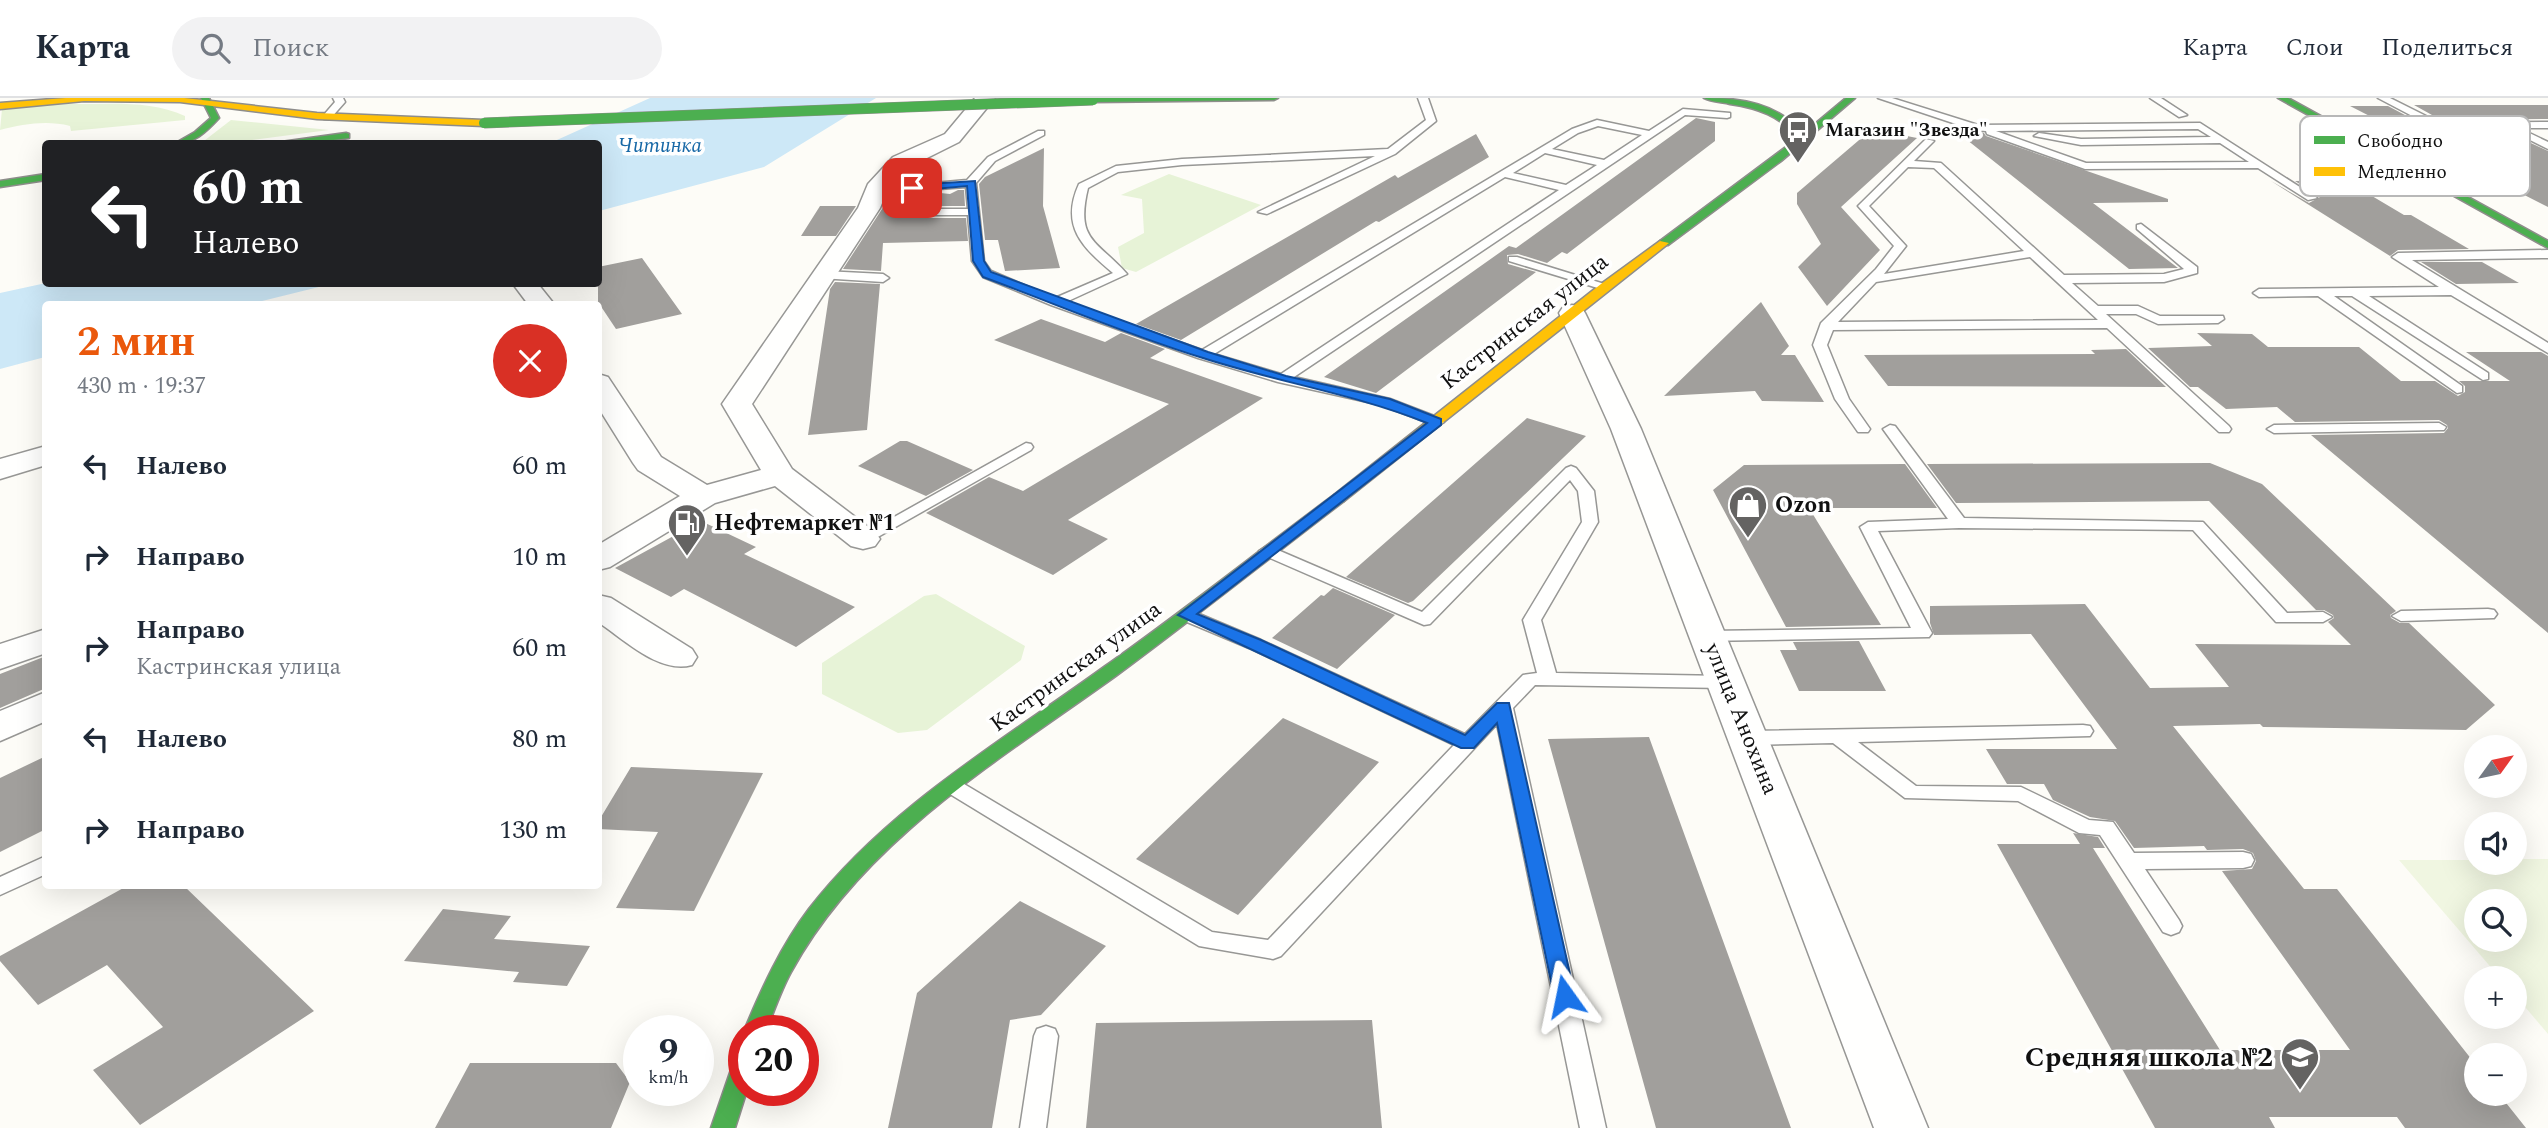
<!DOCTYPE html>
<html lang="ru">
<head>
<meta charset="utf-8">
<style>
  :root { --surface:#fff; --page:#f2f2f3; --text:#1f2937; --muted:#747a83; --line:#e0e1e3; --accent:#ea580c }
  body { margin:0; font-family:Spectral,serif; background:var(--page); color:var(--text); height:100vh; display:flex; flex-direction:column; font-size:26px; white-space:nowrap }
  * { box-sizing:border-box; margin:0 }
  p { font-size:23px; color:var(--muted) }
  .icon { flex:none; width:38px; height:38px; fill:none; stroke:currentColor; stroke-width:2; stroke-linecap:round; stroke-linejoin:round }
  .map { position:relative; flex:1; overflow:hidden }
  .panel { position:absolute; left:42px; top:203px; width:560px; height:588px; display:flex; flex-direction:column; background:var(--surface); border-radius:7px; box-shadow:0 7px 28px #0002 }
  .panel>* { flex:none }
  .guide { position:absolute; left:42px; top:42px; width:560px; height:147px; border-radius:7px; box-shadow:0 7px 28px #0002; background:#202124; color:#fff; overflow:hidden }
  .needle { width:46px; rotate:57deg }
  .buttons { position:absolute; left:2464px; top:637px; display:grid; gap:14px }
  .buttons a { display:grid; place-items:center; width:63px; height:63px; border-radius:50%; background:var(--surface); box-shadow:0 7px 28px #0002; font-size:35px }
  .speed { position:absolute; left:623px; top:917px; display:flex; gap:14px; font-size:35px; font-weight:700; text-align:center }
  .speed>* { display:grid; place-content:center; width:91px; height:91px; border-radius:50%; background:var(--surface); box-shadow:0 7px 28px #0002; line-height:1 }
  .speed small { font-size:18px; font-weight:400 }
  .speed .limit { border:10px solid #d22; background:#fff; color:#111 }
  .pin { position:absolute; display:grid; place-items:center; width:60px; height:60px; color:#fff; margin:-30px; border-radius:14px; box-shadow:0 4px 10px #0006 }
  .me { position:absolute; width:77px; margin:-38px; rotate:348deg; stroke-linejoin:round; filter:drop-shadow(0 0 5px #0008) }
  .turn { display:flex; align-items:center; gap:24px; height:147px; padding:0 35px; font-size:32px }
  .turn .icon { width:91px; height:91px; stroke-width:2.5 }
  .turn b { display:block; font-size:49px; line-height:60px }
  .round { display:grid; place-items:center; flex:none; width:74px; height:74px; border-radius:37px; background:var(--page) }
  .overview { display:flex; align-items:center; justify-content:space-between; height:119px; padding:0 35px }
  h1 { font-size:42px; font-weight:700; line-height:52px; color:var(--accent) }
  ul { padding:0; list-style:none }
  li { display:flex; align-items:center; gap:21px; height:91px; padding:0 35px }
  li div { flex:1 }
  li b { display:block; font-size:26px }
  li em { font-style:normal }
  header { display:flex; align-items:center; gap:42px; box-sizing:border-box; height:98px; padding:0 35px; background:var(--surface); border-bottom:2px solid var(--line) }
  header strong { font-size:33px }
  nav { display:flex; gap:38px; margin-inline-start:auto; font-size:24px }
  .search { width:490px; height:63px; background:var(--page); display:flex; align-items:center; gap:18px; box-sizing:border-box; padding:0 24px; border-radius:38px; color:var(--muted); font-size:26px }
  .map>svg:first-child { display:block }
</style>
</head>
<body>
<header>
<strong>Карта</strong>
<div class="search"><svg class="icon" aria-label="search" viewBox="0 0 24 24"><circle cx="10" cy="10" r="6"/><path d="M15 15l6 6"/></svg>Поиск</div>
<nav><a>Карта</a><a>Слои</a><a>Поделиться</a></nav>
</header>
<div class="map">
<svg width="2548" height="1030" viewBox="0 0 2548 1030">
  <rect width="100%" height="100%" fill="#fdfcf7"/>
  <path fill="#e7f3d7" d="M66 6C105 7 149 1 185 18V22L71 33 70 28C47 22 23 26 0 32L2 11Z
    M231 22 329 32 228 45 200 46Z
    M1169 76 1261 107 1136 174 1122 170 1118 149 1144 135 1142 101 1121 97Z
    M936 496 1025 548 1021 562 927 632 898 635 822 596V565L924 498Z"/>
  <path fill="#f0f6e1" fill-rule="evenodd" d="M2515 761H2548V936L2515 897V880H2500L2399 762H2476V765H2515ZM2476 803H2515V842H2476Z"/>
  <path fill="#cde8f7" d="M650 0H876L764 69 599 113 598 46H548Z
    M46 185V186H331L250 206H46L45 259 0 271V195Z"/>
  <path fill="#a19f9c" d="M2414 7H2548V21L2441 22Z
    M2350 8H2388L2435 33H2505L2548 53V109Z
    M1696 20 1715 24V43L1567 156 1562 154 1547 165 1518 156 1507 157 1508 166 1536 174 1376 295 1324 279 1509 148 1516 150Z
    M1947 26 1984 35 1986 38 2168 101V104L2093 105 2178 170 2129 171Z
    M1872 31 1917 40 1841 109 1880 152 1827 208 1798 169 1821 146 1797 106V95Z
    M1476 36 1489 59 1379 124 1376 123 1181 242 1136 226 1395 77 1398 80Z
    M1044 50 1043 108 1060 170 1005 173 998 142H985L979 86 985 79Z
    M2345 82 2404 117H2411L2469 151 2398 152 2390 158 2271 83 2309 105 2320 99 2295 83Z
    M958 92H964L965 108H920L913 115 920 120H966L968 143 883 145 881 173 843 171 884 108 898 107 931 94 950 96Z
    M820 108H856L836 138H801Z
    M642 160 682 216 616 231 598 204V169Z
    M2421 164H2482L2519 185 2456 186Z
    M835 184 880 186 867 332 808 337 830 191Z
    M1761 204 1789 248 1781 257H1795L1824 304 1762 303 1755 293 1664 298Z
    M1041 221 1105 244 1121 235 1165 251 1150 260 1263 300 1068 422 1108 441 1053 477 926 415 989 379 1023 393 1169 306 994 242Z
    M2197 235 2252 236 2268 249H2359L2401 283H2435L2458 298 2465 294V288L2459 283H2510L2466 254H2541L2548 258V535L2311 337 2444 335 2448 330 2447 327 2439 322 2295 324 2277 309 2226 311 2198 289H2190L2148 250 2212 248Z
    M2126 251 2166 289 1888 288 1864 257 2095 256 2091 252Z
    M1527 320 1586 338 1413 503 1408 505 1346 479Z
    M900 343H907L973 372 926 398 858 368Z
    M2210 365 2262 386 2396 513 2390 517 2391 520 2400 525H2409L2495 607 2466 632 2263 629 2260 626 2173 628 2304 791H2337L2476 967V996H2499L2526 1030H2405L2397 1019H2269L2275 1030H2155L1997 746H2080L2073 735 2098 739 2105 750H2093L2220 952H2350L2222 773 2252 771 2256 763 2253 755 2243 751 2207 752 2204 748 2134 750 2115 723 2090 719 2053 702 2044 686H2007L1986 651H2117L2031 536 1934 537 1930 525V508L2085 506 2150 590 2229 589 2195 546 2351 547 2328 524 2334 520 2333 517 2324 512H2316L2209 403 1956 405 1927 366Z
    M1905 366 1937 410H1809L1881 527 1786 529 1713 392 1744 367Z
    M701 423 756 449 744 456 855 509 796 549 684 491 671 499 615 470Z
    M1333 490 1395 517 1337 571 1272 540 1321 497 1324 498Z
    M1859 543 1886 593H1799L1780 552H1797L1793 544Z
    M46 558V590L0 610V576Z
    M1283 620 1379 664 1238 817 1136 761Z
    M1649 639 1791 1030H1656L1548 641Z
    M46 658V731L0 754V680Z
    M631 669 763 675 694 813 616 810 658 734 598 731V724Z
    M127 788H184L314 913 140 1027 93 972 163 929 107 867 38 907 0 863V858Z
    M1020 803 1106 848 1041 917 1010 922 992 1030H888L917 895Z
    M443 811 511 818 494 841 590 848 567 888 513 884 519 874 404 863Z
    M1372 922 1382 1030H1086L1096 925Z
    M470 965H616L630 984 611 1030H435Z"/>
  <g fill="none" stroke-linecap="round" stroke-linejoin="round">
    <g stroke="#979795" stroke-width="3">
      <path id="lane" d="M333 0H343L345 4 330 21H324L322 19 335 4Z
        M1418 0H1428L1436 23 1395 56 1267 116 1258 114 1375 58 1182 67 1118 74 1088 90C1075 143 1097 142 1127 176L1066 204 1202 252 1572 31 1597 22 1649 33 1683 11 1730 15V19L1727 20 1685 17 1294 279 1390 301 1442 321 1444 324 1437 328 1381 307 1278 284 1198 260 1051 207 983 179 972 163 968 117H920L915 114 920 111H968L966 89 912 93 873 102 868 99 912 87 967 82 988 59 1038 33H1044V37L995 63 976 85 984 163 991 173 1055 200 1113 175C1082 149 1060 128 1079 86L1116 68 1182 61 1388 51 1426 22ZM1598 28 1642 37 1604 62 1552 51 1578 35ZM1545 55 1597 67 1566 87 1513 75ZM1505 79 1559 92 1281 276 1214 256Z
        M1878 0H1892L1978 27 2200 25 2317 100 2308 102 2258 70 2085 71 1987 36 1986 33 1974 32ZM2198 31 2211 39 2081 41 2039 35 2034 38 2081 47 2220 45 2249 64 2086 65 1996 33Z
        M2150 0H2161L2187 17 2179 19Z
        M2378 0H2390L2440 25 2548 24V30H2519L2548 44V51L2506 30H2435Z
        M1926 41 1934 43 1914 63 1941 65 2064 177 2164 176 2184 171 2137 131V127L2141 126 2197 169V175L2164 184 2072 185 2098 208H2138L2160 218H2223L2224 221 2218 225 2158 226 2136 216H2106L2229 328 2231 331 2229 334H2219L2107 230 1833 232 1827 247 1849 301 1870 331 1868 334H1858L1835 301 1813 247 1821 225 1876 171 1894 148 1858 108ZM1908 69 1934 70 2024 153 1884 176 1906 148 1869 108ZM2030 159 2098 222 1838 224 1876 184Z
        M2548 152V160L2412 162 2548 245V255L2451 197 2369 198 2488 275V281L2483 282 2352 198H2334L2462 288V294L2457 295 2318 198 2259 199 2253 195 2259 191 2439 189 2392 159 2398 155Z
        M1509 159H1517L1611 188 1601 191 1509 163Z
        M824 173 883 176 889 180 883 184 820 180 818 177Z
        M2439 325 2446 329 2444 332 2274 335 2267 331 2274 327Z
        M1890 327 1895 328 1964 420 2203 424 2287 515 2323 514 2332 519 2323 524H2276L2193 432 1959 430 1878 433 1932 535 1929 539 1702 543 1699 539 1708 533 1911 530 1860 429 1868 424 1948 421 1883 331Z
        M1026 345 1031 346 1033 349 1031 352 869 444H857L855 441Z
        M1571 368 1576 370 1594 393 1598 424 1541 522 1556 575 1725 578 1734 584 1725 590 1535 587 1513 610 1606 1030H1580L1497 626 1281 858 1273 861 1199 848 945 693 942 688 945 683H959L1212 834 1268 842 1454 647 1249 550 1180 521 1177 517 1186 512 1192 513 1261 542 1465 636 1523 577 1537 575 1523 522 1582 424 1578 393 1570 382 1430 526 1424 527 1261 456 1259 453 1267 448 1273 450 1422 514 1566 370Z
        M2488 511 2494 512 2497 516 2494 520 2401 523 2392 518 2401 513Z
        M2083 627 2090 628 2093 633 2090 638 1858 644 1916 688 2021 689 2089 722 2113 724 2134 755 2243 754 2251 756 2254 762 2251 768 2243 770 2145 771 2179 822 2182 828 2179 834 2171 837 2163 834 2100 737 2079 735 2018 703 1905 700 1833 645 1749 647 1742 645 1739 640 1742 635 1749 633Z
        M46 758V776L0 797V779Z
        M1046 928 1055 931 1058 938 1046 1030H1020L1034 938 1037 931Z"/>
    </g>
    <g stroke="#979795" stroke-width="3">
      <path id="street" d="M975 0H995L959 44 909 69 887 93 880 110 752 306 792 371 875 434 880 441 875 448 863 451 851 448 775 388 715 405 610 469 598 472V447L680 398 638 372 633 365 598 309V276L608 279 661 359 707 387 761 372 722 306 858 110 868 86 893 59 945 36Z
        M513 186H538L554 206H528Z
        M1572 207 1581 209 1585 215 1641 331 1928 1030H1874L1611 331 1559 215 1563 209Z
        M46 348V367L0 381V361Z
        M598 497 611 500 692 551 697 559 692 567C659 576 625 542 598 524Z
        M46 531V555L0 571V546Z
        M46 594V623L0 643V613Z"/>
    </g>
    <g stroke="#8e8d8b" stroke-width="3">
      <path id="fast" d="M201 0H209L219 20C206 34 194 46 174 46L195 34 211 20Z
        M1091 0H1278L1274 2 1093 4 1089 2Z
        M1704 0C1741 0 1778 5 1803 36L1846 0H1855L1781 63 1668 147H1660V143L1798 40C1780 18 1758 10 1730 6 1722 4 1711 4 1704 0Z
        M2278 0H2288L2548 143V150Z
        M346 35 349 36V40L301 46H267Z
        M46 76V82L0 89V83Z
        M1339 396 1344 397 1346 400 1344 403C1268 461 1194 520 1117 577 999 662 862 743 791 874 781 892 774 913 766 933H744C762 890 781 848 809 811 887 710 1002 643 1104 569 1182 514 1257 454 1334 397Z
        M744 957V992H747L735 1030H711L733 966 736 959Z"/>
    </g>
    <g stroke="#8e8d8b" stroke-width="3">
      <path id="slow" d="M66 0H184L317 15 484 22 488 25 484 28 317 21 180 4 84 3 0 11V5Z
        M1660 143 1669 145 1344 403H1334L1332 400 1334 397 1601 186Z"/>
    </g>
    <use href="#lane" fill="#fffffe" fill-rule="evenodd"/>
    <use href="#street" fill="#fffffe" fill-rule="evenodd"/>
    <use href="#fast" fill="#4caf50" fill-rule="evenodd"/>
    <use href="#slow" fill="#ffc107" fill-rule="evenodd"/>
    <g stroke="#8e8d8b" stroke-width="11" stroke-linecap="butt">
      <path id="fast-bridge" d="M484 25 1093 2"/>
    </g>
    <use href="#fast-bridge" stroke="#4caf50" stroke-width="10"/>
  </g>
  <path fill="#1a73e8" stroke="#114b97" stroke-width="2" d="M975 83 984 163 991 174 1208 254 1286 278 1390 301 1441 321V327L1197 516 1261 542 1465 637 1497 605H1509L1575 898 1572 905 1565 907 1557 905 1554 898 1497 625 1474 650H1461L1178 517 1427 325C1355 296 1277 284 1203 260 1128 237 1056 206 983 179L973 163 967 88 912 93 907 90 912 87Z"/>
  <defs>
    <g id="bus-pin" transform="scale(2.0125)"><path d="M0 17L-7.5 6A9.5 9.5 0 1 1 7.5 6Z" fill="#646362" stroke="#fff"/><path d="M-5-6H5V4H4V6H2V4H-2V6H-4V4H-5ZM-3.5-4V0h7V-4ZM-3.5 1.2v1.5H-2V1.2ZM2 1.2v1.5H3.5V1.2Z" fill="#fff"/></g>
    <g id="shop-pin" transform="scale(2.0125)"><path d="M0 17L-7.5 6A9.5 9.5 0 1 1 7.5 6Z" fill="#646362" stroke="#fff"/><path d="M-5-2.5h2.3a2.7 3.5 0 0 1 5.4 0H5L5.5 6h-11ZM-1.5-2.5h3a1.5 2.3 0 0 0-3 0Z" fill="#fff"/></g>
    <g id="fuel-pin" transform="scale(2.0125)"><path d="M0 17L-7.5 6A9.5 9.5 0 1 1 7.5 6Z" fill="#646362" stroke="#fff"/><path d="M-5.5-6h7V0h2V4h1.3V-2.5L3-4.5l.8-.8L6-3V5H2.5V1h-1V6h-7ZM-4.2-4.7v3.2H.2V-4.7Z" fill="#fff"/></g>
    <g id="school-pin" transform="scale(2.0125)"><path d="M0 17L-7.5 6A9.5 9.5 0 1 1 7.5 6Z" fill="#646362" stroke="#fff"/><path d="M0-5L7-2L0 1L-7-2ZM-4 1L0 2.5L4 1V4Q0 6-4 4Z" fill="#fff"/></g>
  </defs>
  <g fill-rule="evenodd">
    <use href="#bus-pin" x="1798" y="32"/>
    <use href="#shop-pin" x="1748" y="407"/>
    <use href="#fuel-pin" x="687" y="425"/>
    <use href="#school-pin" x="2300" y="959"/>
  </g>
  <g text-anchor="middle" dominant-baseline="central" stroke-width="7" stroke-linejoin="round" paint-order="stroke">
    <g font-size="19" font-weight="bold" fill="#111" stroke="#fff" text-anchor="start">
      <text x="1825" y="32">Магазин "Звезда"</text>
    </g>
    <g font-size="21" font-style="italic" fill="#1768a6" stroke="#fff">
      <text x="660" y="48">Читинка</text>
    </g>
    <g font-size="23" fill="#111" stroke="#fff">
      <text transform="translate(1525 224) rotate(-38)">Кастринская улица</text>
      <text transform="translate(1076 569) rotate(-36)">Кастринская улица</text>
      <text transform="translate(1741 621) rotate(68)">улица Анохина</text>
    </g>
    <g font-size="23" font-weight="bold" fill="#111" stroke="#fff" text-anchor="start">
      <text x="1775" y="407">Ozon</text>
      <text x="714" y="425">Нефтемаркет №1</text>
    </g>
    <g font-size="28" font-weight="bold" fill="#111" stroke="#fff" text-anchor="end">
      <text x="2273" y="959">Средняя школа №2</text>
    </g>
  </g>
  <rect x="2300" y="18" width="230" height="80" rx="10" fill="#fff" stroke="#b8b8b8" stroke-width="2"/>
  <rect x="2314" y="38" width="31" height="8" fill="#4caf50"/>
  <rect x="2314" y="69" width="31" height="9" fill="#ffc107"/>
  <g font-size="19" fill="#111">
    <text x="2357" y="49">Свободно</text>
    <text x="2357" y="80">Медленно</text>
  </g>
</svg>
<div class="buttons">
<a><svg class="needle" viewBox="-14 -14 28 28"><path d="M0-13l5 13h-10z" fill="#e53935"/><path d="M0 13l5-13h-10z" fill="#747a83"/></svg></a>
<a><svg class="icon" aria-label="sound" viewBox="0 0 24 24"><path d="M4 9h4l5-4v14l-5-4H4zM17 9q2 3 0 6"/></svg></a>
<a><svg class="icon" aria-label="search" viewBox="0 0 24 24"><circle cx="10" cy="10" r="6"/><path d="M15 15l6 6"/></svg></a>
<a>+</a>
<a>−</a>
</div>
<div class="speed"><div>9<small>km/h</small></div><div class="limit">20</div></div>
<div class="pin" style="left:912px;top:90px;background:#d93025"><svg class="icon" aria-label="arrive" viewBox="0 0 24 24"><path d="M6 21V4h12l-3 4 3 4H6"/></svg></div>
<svg class="me" style="left:1565px;top:898px" viewBox="-20 -20 40 40"><path d="M0-17L14 15 0 8-14 15z" fill="#1a73e8" stroke="#fff" stroke-width="4"/></svg>
<div class="guide">
<div class="turn"><svg class="icon" aria-label="left" viewBox="0 0 24 24"><path d="M17 20v-9H6M10 6l-5 5 5 5"/></svg><div><b>60 m</b>Налево</div></div>
</div>
<section class="panel">
<div class="overview"><div><h1>2 мин</h1><p>430 m · 19:37</p></div><a class="round" style="background:#d93025;color:#fff"><svg class="icon" aria-label="close" viewBox="0 0 24 24"><path d="M6 6l12 12M18 6L6 18"/></svg></a></div>
<ul>
<li><svg class="icon" aria-label="left" viewBox="0 0 24 24"><path d="M17 20v-9H6M10 6l-5 5 5 5"/></svg><div><b>Налево</b></div><em>60 m</em></li>
<li><svg class="icon" aria-label="right" viewBox="0 0 24 24"><path d="M7 20v-9h11M14 6l5 5-5 5"/></svg><div><b>Направо</b></div><em>10 m</em></li>
<li><svg class="icon" aria-label="right" viewBox="0 0 24 24"><path d="M7 20v-9h11M14 6l5 5-5 5"/></svg><div><b>Направо</b><p>Кастринская улица</p></div><em>60 m</em></li>
<li><svg class="icon" aria-label="left" viewBox="0 0 24 24"><path d="M17 20v-9H6M10 6l-5 5 5 5"/></svg><div><b>Налево</b></div><em>80 m</em></li>
<li><svg class="icon" aria-label="right" viewBox="0 0 24 24"><path d="M7 20v-9h11M14 6l5 5-5 5"/></svg><div><b>Направо</b></div><em>130 m</em></li>
</ul>
</section>
</div>
</body>
</html>
